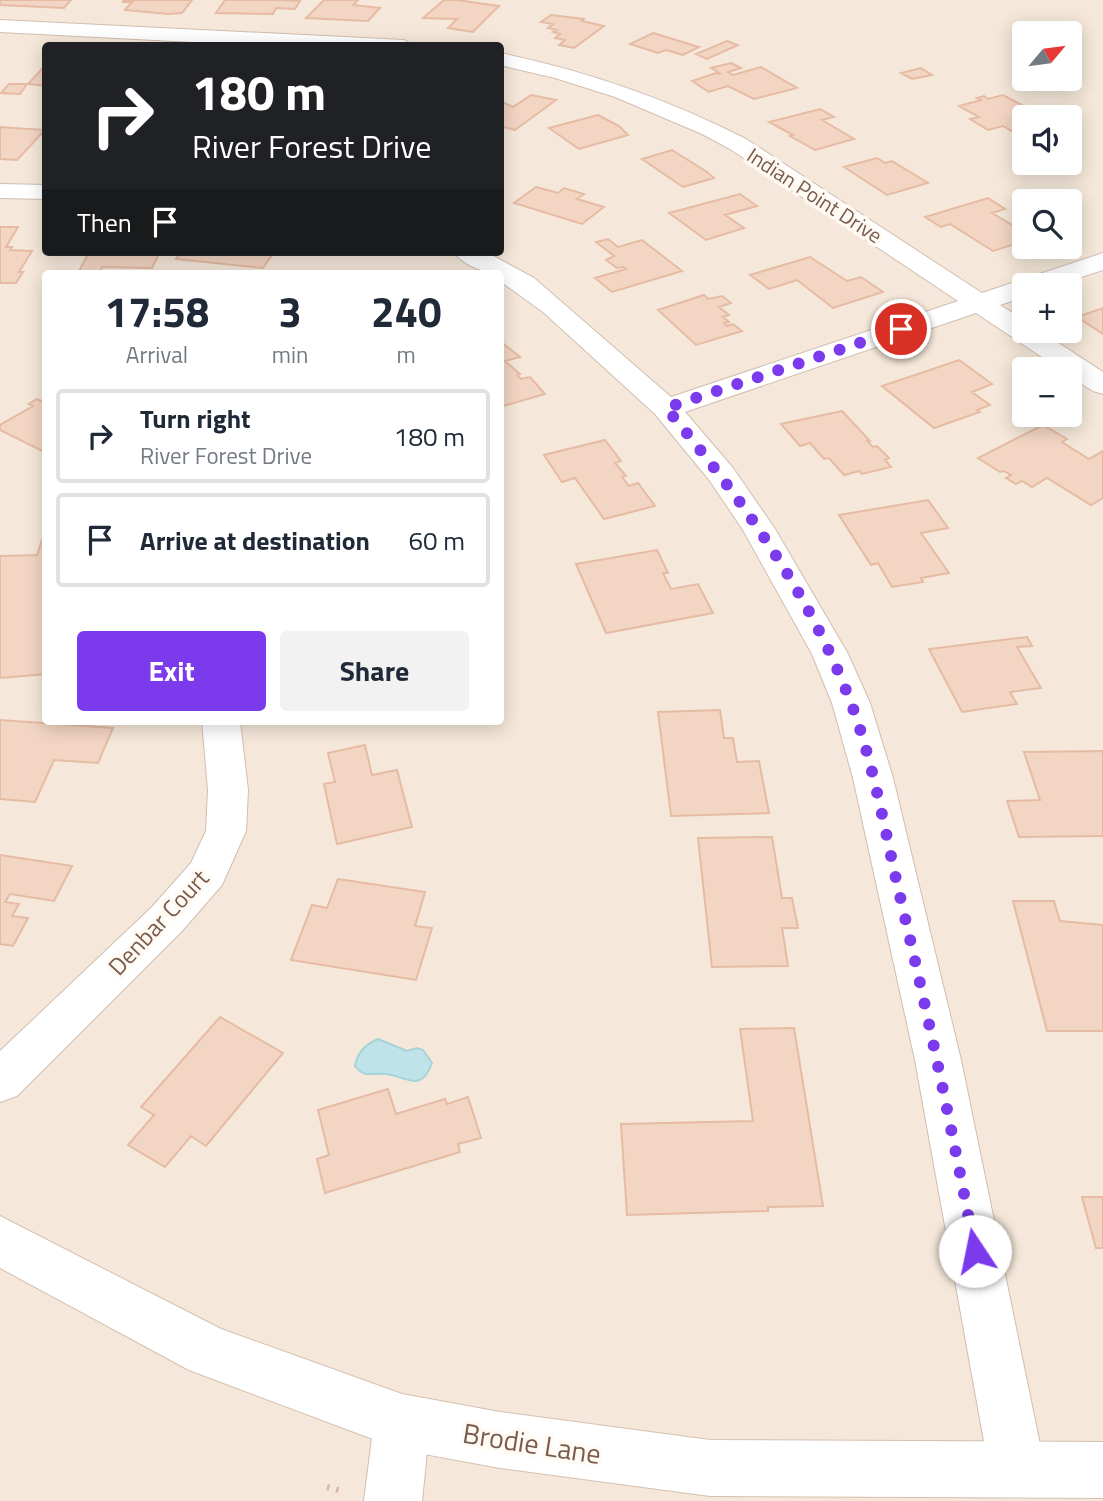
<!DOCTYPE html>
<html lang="en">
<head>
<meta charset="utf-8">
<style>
  :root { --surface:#fff; --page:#f2f2f3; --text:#1f2937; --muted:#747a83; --line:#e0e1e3; --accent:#7c3aed }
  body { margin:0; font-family:"Titillium Web",sans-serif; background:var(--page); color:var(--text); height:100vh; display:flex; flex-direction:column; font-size:26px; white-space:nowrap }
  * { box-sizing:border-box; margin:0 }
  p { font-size:23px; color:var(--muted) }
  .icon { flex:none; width:38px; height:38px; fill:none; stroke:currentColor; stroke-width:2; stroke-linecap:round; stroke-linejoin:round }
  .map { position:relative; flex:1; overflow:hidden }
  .panel { position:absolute; left:42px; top:270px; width:462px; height:455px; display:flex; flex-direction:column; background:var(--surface); border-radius:7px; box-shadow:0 4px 18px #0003 }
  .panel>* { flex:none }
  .guide { position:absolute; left:42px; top:42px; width:462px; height:214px; border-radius:7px; box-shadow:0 4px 18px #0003; background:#202124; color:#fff; overflow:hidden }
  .needle { width:46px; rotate:61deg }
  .controls { position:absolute; left:1012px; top:21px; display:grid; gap:14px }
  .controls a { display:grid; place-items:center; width:70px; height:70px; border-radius:7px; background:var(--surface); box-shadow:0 4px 18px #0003; font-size:35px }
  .pin { position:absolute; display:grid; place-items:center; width:60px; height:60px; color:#fff; margin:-30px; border:4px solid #fff; border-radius:50%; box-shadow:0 2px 7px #0007 }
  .me { position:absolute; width:77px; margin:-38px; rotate:349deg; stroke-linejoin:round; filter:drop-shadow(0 0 5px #0008) }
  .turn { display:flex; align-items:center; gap:24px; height:147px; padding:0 35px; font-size:32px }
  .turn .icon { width:91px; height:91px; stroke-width:2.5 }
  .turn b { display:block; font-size:49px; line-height:60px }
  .then { display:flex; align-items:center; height:66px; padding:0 35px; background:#0003; gap:14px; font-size:26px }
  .eta { display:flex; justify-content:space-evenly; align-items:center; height:119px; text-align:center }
  .eta b { font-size:42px; font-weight:700; line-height:49px }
  .button { display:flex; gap:14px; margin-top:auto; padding:14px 35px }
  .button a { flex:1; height:80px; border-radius:7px; background:var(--accent); color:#fff; font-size:28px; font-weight:700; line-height:80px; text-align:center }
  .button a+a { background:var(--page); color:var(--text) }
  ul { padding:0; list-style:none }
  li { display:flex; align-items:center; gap:21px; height:94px; margin:0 14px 10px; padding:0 21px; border:4px solid var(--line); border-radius:7px }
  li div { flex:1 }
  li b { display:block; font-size:26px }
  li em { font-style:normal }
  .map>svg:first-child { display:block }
</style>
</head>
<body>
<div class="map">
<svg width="1103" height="1501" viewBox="0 0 1103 1501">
  <rect width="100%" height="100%" fill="#fdf6ec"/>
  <path fill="#f5e8da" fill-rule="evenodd" d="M0 0H1103V1501H0ZM1024 33H1069V79H1024ZM46 46H500V252H46ZM1024 117H1069V163H1024ZM1024 201H1069V247H1024ZM46 273H500V721H46ZM1024 285H1069V331H1024ZM1024 369H1069V415H1024Z"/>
  <path fill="#bfe3e8" stroke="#a5d3da" stroke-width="2" d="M378 1039 407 1051 417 1048 423 1050 432 1063C421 1094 406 1076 386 1074 372 1072 365 1079 355 1066 358 1051 365 1045 378 1039Z"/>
  <path fill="#f3d5c3" stroke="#e6bba3" stroke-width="2" d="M0 0H71L64 8 0 5Z
    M124 0H192L182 13 168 14 125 10 132 2H123Z
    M225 0H281L300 1 295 9 276 8 273 14 216 13Z
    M324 0H358L353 5 380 8 368 21 306 18Z
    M444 0H457L499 6 473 32 448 28 457 19 423 18Z
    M551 15 584 19 582 21 604 26 574 48 559 45 565 40 555 38 560 34 553 32 557 30 548 28 553 24 541 22Z
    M653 33 699 47 683 55 666 50 658 53 630 44Z
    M727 41 738 45 707 59 696 54Z
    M731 63 741 68 728 72 733 75 761 67 797 88 754 99 728 86 709 92 692 81 716 73 721 74 711 68Z
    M43 68H46V86L28 84Z
    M921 68 932 75 912 79 901 73Z
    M9 84H27L20 94 1 93Z
    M531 95 556 100 515 130 500 126V101L513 107Z
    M1003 95 1044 117H1024V136L1021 137 1003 126 988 130 970 119 979 117 959 106 981 100 977 98 984 96 988 99Z
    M820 109 834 117 822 120 854 139 815 150 790 136 793 135 769 122Z
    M598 115 619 126 628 135 579 149 549 128Z
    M0 127 45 130 17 160 0 159Z
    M672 150 707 172 714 178 683 187 642 159Z
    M877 158 885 163 892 161 928 183 887 195 844 167Z
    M536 187 558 193 564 188 584 194 577 199 604 207 582 224 514 203Z
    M740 194 757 206 725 215 744 228 706 240 669 213Z
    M988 198 1005 209 992 213 1024 232V241L993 251 950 224 941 227 925 217Z
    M0 227H18L6 247H12L10 250 32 251 19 272H23L16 283H0Z
    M608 239 618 247 642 240 682 271 612 292 595 278 626 269 623 267 617 268 606 260 614 256 596 242Z
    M89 252H160L152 268 102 267 99 273H78Z
    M181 252H274L263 268 176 259Z
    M810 257 847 281 861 277 883 292 833 308 797 280 769 289 750 275Z
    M704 295 708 299 722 296 731 303 719 307 729 315 723 317 729 322 724 323 727 326 733 324 742 331 696 345 658 310Z
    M1103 308V334L1077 317Z
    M500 341 520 357 505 361 520 374 517 375 521 379 530 377 545 394 500 407Z
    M959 360 992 384 972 392 990 405 977 410 980 412 934 428 882 386Z
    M46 398V449L42 451 0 430V425L33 406 29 404 37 399 41 401Z
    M842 411 870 441H867L873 447 877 446 889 458 885 460 891 467 862 474 859 471 844 475 829 458 824 459 810 443 800 446 781 424Z
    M1043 425 1067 439 1062 442 1089 459 1103 451V498L1091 505 1047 478 1032 487 1022 481 1016 484 1006 478 1011 475 1004 471 1000 472 978 458Z
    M605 440 621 461 615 463 626 476 622 477 629 486 638 483 655 506 604 519 575 478 562 482 544 455Z
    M928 500 948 528 921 533 949 573 921 578 923 582 892 587 878 563 871 565 839 515Z
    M42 540H46V674L0 678V556L37 555Z
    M657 550 668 573H663L671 589 698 584 713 613 606 633 576 564Z
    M1027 637 1032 646 1017 647 1041 688 1010 692 1017 704 962 712 929 649Z
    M720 710 724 738H733L737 762 759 761 769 813 671 816 658 712Z
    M0 720 113 728 98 763 54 760 35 802 0 799Z
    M365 745 372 775 397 770 412 827 337 844 324 784 335 782 328 753Z
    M1103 751V836L1019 837 1007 801 1040 800 1024 752Z
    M772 837 782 898H792L798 928H782L788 966 712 967 698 838Z
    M0 855 72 866 54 901 10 894 5 902 19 904 12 916 28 918 13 946 0 944Z
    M338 879 425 892 415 926 432 928 416 980 291 960 312 905 327 908Z
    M1013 901H1054L1060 921 1103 925V1031H1047Z
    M220 1017 283 1053 206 1146 191 1136 165 1167 128 1145 154 1115 141 1107Z
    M794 1028 823 1206 768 1207V1211L627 1215 621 1124 753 1121 740 1029Z
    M388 1089 396 1114 445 1099 447 1104 468 1097 481 1138 458 1144 460 1152 325 1193 317 1159 329 1155 318 1110Z
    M1082 1197H1103V1248H1096Z"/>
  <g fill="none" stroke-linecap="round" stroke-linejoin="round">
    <g stroke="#d1beb0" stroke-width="2">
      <path id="street" d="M0 20 404 40 414 46H269L0 32Z
        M500 53C587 71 668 99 746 139L982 293 1103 253V270L1057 285H1024V297L1000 305 1024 320V331H1040L1103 372V394L1093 391 1069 376V369H1060L976 313 685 412 733 468 775 529 848 654 870 703 893 778 961 1060 1045 1469 1037 1489 1017 1497 997 1489 989 1469 915 1060 853 778 832 703 812 654 743 530 710 481 655 414 543 312 500 281V273C484 273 464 266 454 252H486L534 278 671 397 958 301 730 149 702 134 615 97 555 78 500 65Z
        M0 184 46 185V199L0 198Z
        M202 721H240L248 790 246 831 222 885 182 931 17 1096 0 1102V1051L152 907 191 863 206 831 208 790Z
        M402 1394 422 1402 430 1422 422 1501H364L374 1422 382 1402Z"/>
    </g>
    <g stroke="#d6c0b0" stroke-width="2">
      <path id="secondary" d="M0 1216 221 1329 402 1394 500 1412 710 1440 1103 1442V1498L710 1496 500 1468 402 1450 189 1370 0 1268Z"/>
    </g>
    <path stroke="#d9b8a5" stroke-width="6" stroke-dasharray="2.5 7" stroke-linecap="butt" d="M327 1487 342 1491"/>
    <use href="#street" fill="#fff" fill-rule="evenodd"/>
    <use href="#secondary" fill="#fff" fill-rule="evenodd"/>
  </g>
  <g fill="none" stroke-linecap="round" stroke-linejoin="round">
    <path stroke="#7c3aed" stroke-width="12" stroke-dasharray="0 21.6" d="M901 329 666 408C740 496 810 594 851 703 873 762 884 826 898 888 927 1009 952 1130 975 1251"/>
  </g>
  <g text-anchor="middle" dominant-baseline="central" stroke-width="7" stroke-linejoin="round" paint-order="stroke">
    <g font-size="21" fill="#7a5c4d" stroke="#fffaf3">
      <text transform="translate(815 195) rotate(33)">Indian Point Drive</text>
    </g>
    <g font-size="24" fill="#7a5c4d" stroke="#fffaf3">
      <text transform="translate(158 922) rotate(-47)">Denbar Court</text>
    </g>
    <g font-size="28" fill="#7a5c4d" stroke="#fffaf3">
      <text transform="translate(532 1443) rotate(9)">Brodie Lane</text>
    </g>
  </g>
</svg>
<div class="controls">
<a><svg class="needle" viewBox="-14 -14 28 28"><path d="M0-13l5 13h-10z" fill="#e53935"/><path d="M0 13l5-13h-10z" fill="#747a83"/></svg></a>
<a><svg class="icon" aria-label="sound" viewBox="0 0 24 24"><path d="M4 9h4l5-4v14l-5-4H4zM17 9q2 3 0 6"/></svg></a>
<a><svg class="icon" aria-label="search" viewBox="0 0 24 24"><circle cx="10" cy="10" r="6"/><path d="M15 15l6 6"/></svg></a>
<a>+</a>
<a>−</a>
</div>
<div class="pin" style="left:901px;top:329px;background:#d93025"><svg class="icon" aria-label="arrive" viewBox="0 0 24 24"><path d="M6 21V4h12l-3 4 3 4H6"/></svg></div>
<svg class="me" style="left:975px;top:1251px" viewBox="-20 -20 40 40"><circle r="19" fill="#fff"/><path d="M0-13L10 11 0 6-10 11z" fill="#7c3aed"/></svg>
<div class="guide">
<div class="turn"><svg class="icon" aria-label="right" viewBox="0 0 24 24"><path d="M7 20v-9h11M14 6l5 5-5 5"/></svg><div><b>180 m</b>River Forest Drive</div></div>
<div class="then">Then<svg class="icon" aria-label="arrive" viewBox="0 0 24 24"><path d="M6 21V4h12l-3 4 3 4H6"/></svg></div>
</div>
<section class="panel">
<div class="eta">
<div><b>17:58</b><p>Arrival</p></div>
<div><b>3</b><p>min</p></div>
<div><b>240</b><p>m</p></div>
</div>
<ul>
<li><svg class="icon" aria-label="right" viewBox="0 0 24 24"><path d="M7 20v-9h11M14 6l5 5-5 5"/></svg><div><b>Turn right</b><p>River Forest Drive</p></div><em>180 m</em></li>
<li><svg class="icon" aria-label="arrive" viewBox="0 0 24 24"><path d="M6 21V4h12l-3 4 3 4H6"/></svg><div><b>Arrive at destination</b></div><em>60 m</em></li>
</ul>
<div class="button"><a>Exit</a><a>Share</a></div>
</section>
</div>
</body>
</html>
